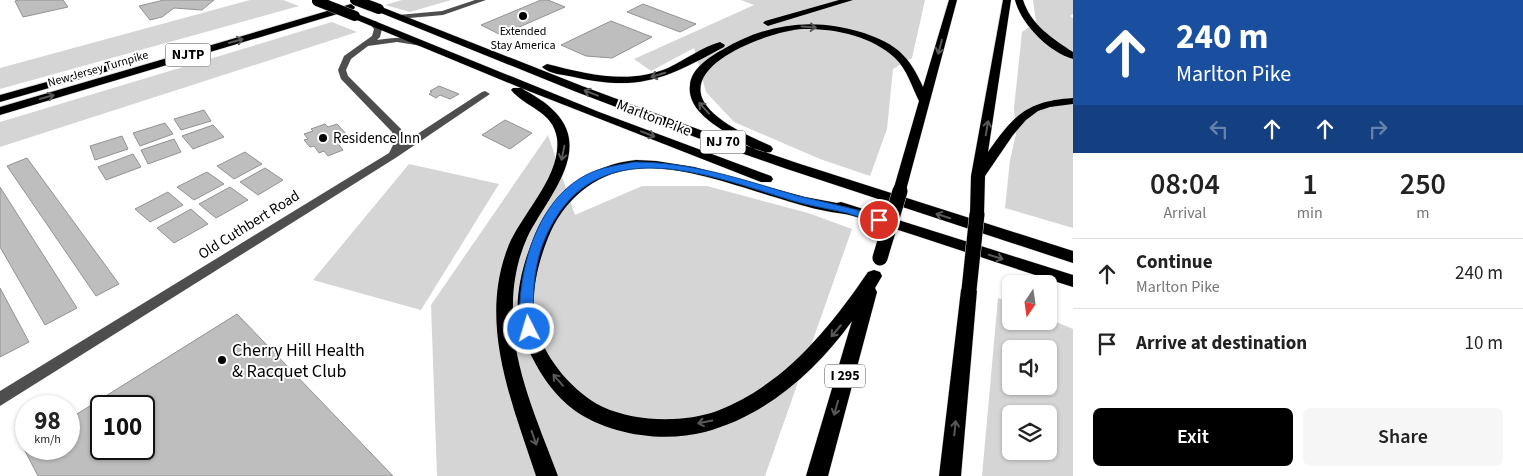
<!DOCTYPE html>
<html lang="en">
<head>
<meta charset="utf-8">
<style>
  :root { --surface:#fff; --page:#f6f6f6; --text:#222; --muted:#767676; --line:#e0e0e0; --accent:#000 }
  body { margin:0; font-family:"Source Sans 3",sans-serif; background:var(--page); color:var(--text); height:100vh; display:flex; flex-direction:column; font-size:19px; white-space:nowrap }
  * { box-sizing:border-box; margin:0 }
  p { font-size:16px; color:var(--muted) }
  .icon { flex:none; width:28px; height:28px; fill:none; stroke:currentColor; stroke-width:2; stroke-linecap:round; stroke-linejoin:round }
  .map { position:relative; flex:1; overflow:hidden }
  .drawer { display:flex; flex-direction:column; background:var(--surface); width:450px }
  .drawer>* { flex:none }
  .top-card { background:#1a4fa0; color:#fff; overflow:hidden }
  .needle { width:32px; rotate:193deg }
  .buttons { position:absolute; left:1002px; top:275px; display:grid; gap:10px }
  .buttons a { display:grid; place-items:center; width:55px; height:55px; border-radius:8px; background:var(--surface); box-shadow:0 1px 4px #0004; font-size:25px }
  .speed { position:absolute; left:15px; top:395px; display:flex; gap:10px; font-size:25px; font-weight:700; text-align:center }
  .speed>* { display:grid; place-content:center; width:65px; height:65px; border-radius:50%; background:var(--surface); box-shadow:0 1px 4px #0004; line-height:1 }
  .speed small { font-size:12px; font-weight:400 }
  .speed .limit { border:2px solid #111; border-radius:8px; background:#fff; color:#111 }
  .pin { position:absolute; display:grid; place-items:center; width:42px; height:42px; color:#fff; margin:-21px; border:2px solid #fff; border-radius:50%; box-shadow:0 1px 5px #0007 }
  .me { position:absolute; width:55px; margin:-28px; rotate:355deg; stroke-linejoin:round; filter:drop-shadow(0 0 4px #0008) }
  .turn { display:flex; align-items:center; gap:18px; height:105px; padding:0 20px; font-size:22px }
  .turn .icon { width:65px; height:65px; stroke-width:2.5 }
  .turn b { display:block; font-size:35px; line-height:42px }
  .lanes { display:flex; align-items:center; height:48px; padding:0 20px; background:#0003; justify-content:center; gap:25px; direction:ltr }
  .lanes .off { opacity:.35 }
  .eta { display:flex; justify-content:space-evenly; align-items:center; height:85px; text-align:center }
  .eta b { font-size:30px; font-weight:600; line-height:35px }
  .action { display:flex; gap:10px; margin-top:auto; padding:10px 20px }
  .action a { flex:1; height:58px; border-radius:8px; background:var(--accent); color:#fff; font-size:20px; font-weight:600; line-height:58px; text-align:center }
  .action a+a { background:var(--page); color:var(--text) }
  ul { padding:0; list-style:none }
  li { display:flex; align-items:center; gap:15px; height:70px; padding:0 20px; border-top:1px solid var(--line) }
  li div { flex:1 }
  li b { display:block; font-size:19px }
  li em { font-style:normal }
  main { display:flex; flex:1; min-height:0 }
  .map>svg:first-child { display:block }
</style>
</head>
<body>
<main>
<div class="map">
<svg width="1073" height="476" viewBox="0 0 1073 476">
  <rect width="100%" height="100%" fill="#fff"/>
  <path fill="#d5d5d5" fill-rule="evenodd" d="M250 0H283L299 6 0 89V68Z
    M402 0H451L410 12 385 5Z
    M741 0H925L912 58 893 69 887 129 870 176 820 159 734 122 706 92 694 48 651 71 634 59 754 5Z
    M1033 0H1073V14L1070 16 1073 18V228L1005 208 1010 160 1016 134 1014 108 1022 32 1036 22Z
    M332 22 357 32 0 147V122Z
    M548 135 575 215 642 186H707L808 213 852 229 765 476H437L431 305Z
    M409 164 499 184 421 310 313 280Z
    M998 298 1011 303V321H1049V319L1073 329V476H982ZM1011 349H1049V386H1011ZM1011 414H1049V451H1011Z"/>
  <path fill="#bebebe" stroke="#929292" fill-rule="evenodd" d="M18 0H63L68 7 23 17 15 1Z
    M164 0H214L202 10 174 8 162 17 150 20 139 6Z
    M541 0H548L565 7 501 35 481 25Z
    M643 4 696 24 680 32 627 12Z
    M611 21 652 37 612 58 586 56 561 45Z
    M439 86 459 94 450 99 440 95 436 98 429 94 432 92 430 91Z
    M204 110 211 121 181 130 174 119Z
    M505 120 532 133 510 149 482 135Z
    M165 123 173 134 140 146 133 133Z
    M325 124 328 127 337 124 348 136 335 140 343 150 328 156 324 151 319 153 314 146 310 147 304 140 308 139 304 134 313 131 311 129Z
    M213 125 224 137 193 149 182 136Z
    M122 136 128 149 95 160 90 146Z
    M174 139 181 152 148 164 141 150Z
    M245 152 262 164 234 179 217 166Z
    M133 154 141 167 106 180 98 167Z
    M27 158 119 284 96 296 7 166Z
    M265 168 283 180 258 195 240 182Z
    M207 172 224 184 194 200 177 187Z
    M0 187 77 308 45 325 0 247Z
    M230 187 248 200 216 218 199 204Z
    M168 192 183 205 150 222 135 209Z
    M191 209 208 224 174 243 157 228Z
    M0 288 29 342 0 357Z
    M237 314 393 476H38L23 447 26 445V449H69V419ZM101 406H144V449H101Z"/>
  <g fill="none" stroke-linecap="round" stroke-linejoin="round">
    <g stroke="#dbdbdb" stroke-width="1">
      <path id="highway" d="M839 0H853L771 25 768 26 763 23 765 21Z
        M949 0H957L905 194H895L893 191 919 101C912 87 907 69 895 58 872 36 833 28 803 29 775 30 684 61 703 100 713 121 751 137 771 146L773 149 771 152C760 155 734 138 724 131 708 121 687 106 690 85 691 69 709 57 722 50 767 23 814 17 864 33 878 38 893 44 903 55 912 64 918 76 923 87Z
        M1003 0H1011L988 152C1014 115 1027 101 1073 98V104L1050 107 1038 111 1026 120 1013 135 985 176 984 214 982 217H972L970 214 971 176Z
        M1015 0H1023C1031 25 1052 38 1073 52V59C1049 52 1021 24 1015 0Z
        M351 4 355 7 354 9 0 115V107Z
        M379 6 582 86 703 131 797 163 1073 251V263L787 169 695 137 574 91 376 11 374 9Z
        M355 13 599 112 771 176 773 179 771 182H761L521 88C533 95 546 102 555 112 594 152 544 201 527 238 518 258 513 282 513 304 510 363 538 422 558 476H536C512 403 478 324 508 247 521 214 562 176 557 138 553 111 526 108 511 90L513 88H521L352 18V14Z
        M720 42 725 45 724 47C667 78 640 92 574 77 565 75 549 74 542 67L547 64C587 74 628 85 668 68 685 60 702 47 720 42Z
        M129 59 134 62 133 64 0 102V95Z
        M636 160 656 161 694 167 805 197 837 203 841 202 1073 275V287C999 264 927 238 853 216 844 213 835 213 826 211 810 208 794 203 778 198 737 186 676 163 633 169 593 174 563 201 548 238 537 265 529 300 537 329 546 360 574 393 603 407 636 422 683 423 717 411 784 385 829 329 868 272L874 270 880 272 882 276 875 288 877 292 828 476H806L852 321C816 371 766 416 705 432 663 443 609 435 574 410 556 397 542 377 532 357 527 347 521 337 519 326 514 295 523 263 535 234 553 191 590 165 636 160Z
        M969 284 975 286 977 290 961 476H939L961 290 963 286Z"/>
    </g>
    <path fill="#4e4e4e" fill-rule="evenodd" d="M475 0H486L443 15 398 19 394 17 398 15 442 11Z
      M370 21H376L382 29 380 37 377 40C392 38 413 35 426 44L422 46 397 42 368 46 351 59 346 70 348 76 401 129 405 142 482 92 485 91 490 94 397 157 0 406V391L389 153 395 141 392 132 341 79 338 70 344 56 372 36 374 29 369 23Z"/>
    <use href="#highway" fill="#000" fill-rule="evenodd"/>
    <g stroke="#dbdbdb" stroke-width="11" stroke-linecap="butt">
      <path id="highway-bridge-far1" d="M355 0 379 9
        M317 1 355 16"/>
    </g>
    <g stroke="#dbdbdb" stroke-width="16" stroke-linecap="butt">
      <path id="highway-bridge" d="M880 258 900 191
        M969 290 977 214"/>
    </g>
    <use href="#highway-bridge-far1" stroke="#000" stroke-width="10"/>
    <use href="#highway-bridge" stroke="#000" stroke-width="15"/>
  </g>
  <defs><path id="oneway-shaft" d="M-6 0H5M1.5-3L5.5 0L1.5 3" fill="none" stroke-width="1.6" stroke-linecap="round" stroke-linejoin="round" transform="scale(1.25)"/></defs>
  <g stroke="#595959">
    <use href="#oneway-shaft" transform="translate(809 27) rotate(4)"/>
    <use href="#oneway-shaft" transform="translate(236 41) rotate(-16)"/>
    <use href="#oneway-shaft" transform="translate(940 47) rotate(105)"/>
    <use href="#oneway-shaft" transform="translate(658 75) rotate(163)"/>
    <use href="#oneway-shaft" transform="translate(591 93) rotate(-159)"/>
    <use href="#oneway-shaft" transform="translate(47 97) rotate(-16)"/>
    <use href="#oneway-shaft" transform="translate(704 108) rotate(-132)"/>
    <use href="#oneway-shaft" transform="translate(987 128) rotate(-80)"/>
    <use href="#oneway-shaft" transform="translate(648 134) rotate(21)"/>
    <use href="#oneway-shaft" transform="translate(563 153) rotate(101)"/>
    <use href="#oneway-shaft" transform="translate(943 216) rotate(-162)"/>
    <use href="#oneway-shaft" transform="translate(996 257) rotate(17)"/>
    <use href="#oneway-shaft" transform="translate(836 331) rotate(130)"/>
    <use href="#oneway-shaft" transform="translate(558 380) rotate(-131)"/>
    <use href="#oneway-shaft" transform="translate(836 408) rotate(106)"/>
    <use href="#oneway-shaft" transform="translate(705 422) rotate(168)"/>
    <use href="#oneway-shaft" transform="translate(955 428) rotate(-84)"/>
    <use href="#oneway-shaft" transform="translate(534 438) rotate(71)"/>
  </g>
  <path fill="#1a73e8" stroke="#114b97" d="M635 162C692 162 744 180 798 196 827 203 855 208 883 218L885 220 879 224C868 221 858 216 847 213 826 208 804 205 784 198 709 175 606 135 555 219 534 253 531 289 535 329L533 332 529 334 524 332C517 319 520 298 522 283 528 242 547 195 586 175 601 167 619 165 635 162Z"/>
  <g fill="#000" stroke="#fff" stroke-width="2">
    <circle cx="523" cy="16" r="5"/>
    <circle cx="323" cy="138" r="5"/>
    <circle cx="222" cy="360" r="5"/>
  </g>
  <g text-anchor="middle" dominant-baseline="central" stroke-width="4" stroke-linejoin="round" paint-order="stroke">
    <g font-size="12" fill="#000" stroke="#fff">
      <text x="523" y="31">Extended<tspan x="523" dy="14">Stay America</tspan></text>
    </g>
    <g font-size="12" fill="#000" stroke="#fff">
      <text transform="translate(98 69) rotate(-16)">New Jersey Turnpike</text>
    </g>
    <g fill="#fff" stroke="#4c4c4c" stroke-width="1">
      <rect x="165.5" y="43.5" width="45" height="23" rx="4"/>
      <rect x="700.5" y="130.5" width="45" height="23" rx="4"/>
      <rect x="825" y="364.5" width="40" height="23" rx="4"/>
    </g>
    <g font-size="14" font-weight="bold" fill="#000">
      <text x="188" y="55">NJTP</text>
      <text x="723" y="142">NJ 70</text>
      <text x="845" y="376">I 295</text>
    </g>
    <g font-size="15" fill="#000" stroke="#fff">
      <text transform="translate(654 118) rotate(21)">Marlton Pike</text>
      <text transform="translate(249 225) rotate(-32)">Old Cuthbert Road</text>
    </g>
    <g font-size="15" fill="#000" stroke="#fff" text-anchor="start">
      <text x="333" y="138">Residence Inn</text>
    </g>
    <g font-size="18" fill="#000" stroke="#fff" text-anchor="start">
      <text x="232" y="350">Cherry Hill Health<tspan x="232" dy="21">&amp; Racquet Club</tspan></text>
    </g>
  </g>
</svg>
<div class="buttons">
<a><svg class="needle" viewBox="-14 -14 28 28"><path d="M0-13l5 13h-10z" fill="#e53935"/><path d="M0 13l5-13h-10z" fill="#767676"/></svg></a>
<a><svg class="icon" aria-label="sound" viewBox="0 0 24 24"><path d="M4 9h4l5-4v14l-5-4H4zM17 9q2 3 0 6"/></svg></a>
<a><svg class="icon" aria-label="layers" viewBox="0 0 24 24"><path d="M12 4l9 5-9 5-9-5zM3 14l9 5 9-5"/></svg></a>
</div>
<div class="speed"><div>98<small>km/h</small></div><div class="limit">100</div></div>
<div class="pin" style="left:879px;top:220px;background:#d93025"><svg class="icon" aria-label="arrive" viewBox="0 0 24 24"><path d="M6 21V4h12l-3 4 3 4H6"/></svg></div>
<svg class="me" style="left:529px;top:329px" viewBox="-20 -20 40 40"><circle r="17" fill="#1a73e8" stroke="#fff" stroke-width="3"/><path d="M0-11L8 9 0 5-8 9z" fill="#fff"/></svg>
</div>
<section class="drawer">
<div class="top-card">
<div class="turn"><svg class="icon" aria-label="ahead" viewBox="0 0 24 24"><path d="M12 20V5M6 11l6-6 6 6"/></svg><div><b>240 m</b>Marlton Pike</div></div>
<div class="lanes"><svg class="icon off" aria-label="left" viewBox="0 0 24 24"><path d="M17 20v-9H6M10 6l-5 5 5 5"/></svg><svg class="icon" aria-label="ahead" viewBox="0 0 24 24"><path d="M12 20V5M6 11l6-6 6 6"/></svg><svg class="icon" aria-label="ahead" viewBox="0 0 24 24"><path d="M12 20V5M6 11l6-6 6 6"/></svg><svg class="icon off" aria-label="right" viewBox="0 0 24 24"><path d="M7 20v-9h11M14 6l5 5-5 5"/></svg></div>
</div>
<div class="eta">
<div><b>08:04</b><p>Arrival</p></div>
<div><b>1</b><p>min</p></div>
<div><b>250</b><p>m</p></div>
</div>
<ul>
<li><svg class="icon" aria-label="ahead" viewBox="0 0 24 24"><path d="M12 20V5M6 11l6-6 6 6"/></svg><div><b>Continue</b><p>Marlton Pike</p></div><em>240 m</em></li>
<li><svg class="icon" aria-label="arrive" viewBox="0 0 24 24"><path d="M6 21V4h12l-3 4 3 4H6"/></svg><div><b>Arrive at destination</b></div><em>10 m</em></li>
</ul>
<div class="action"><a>Exit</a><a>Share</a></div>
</section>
</main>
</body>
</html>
